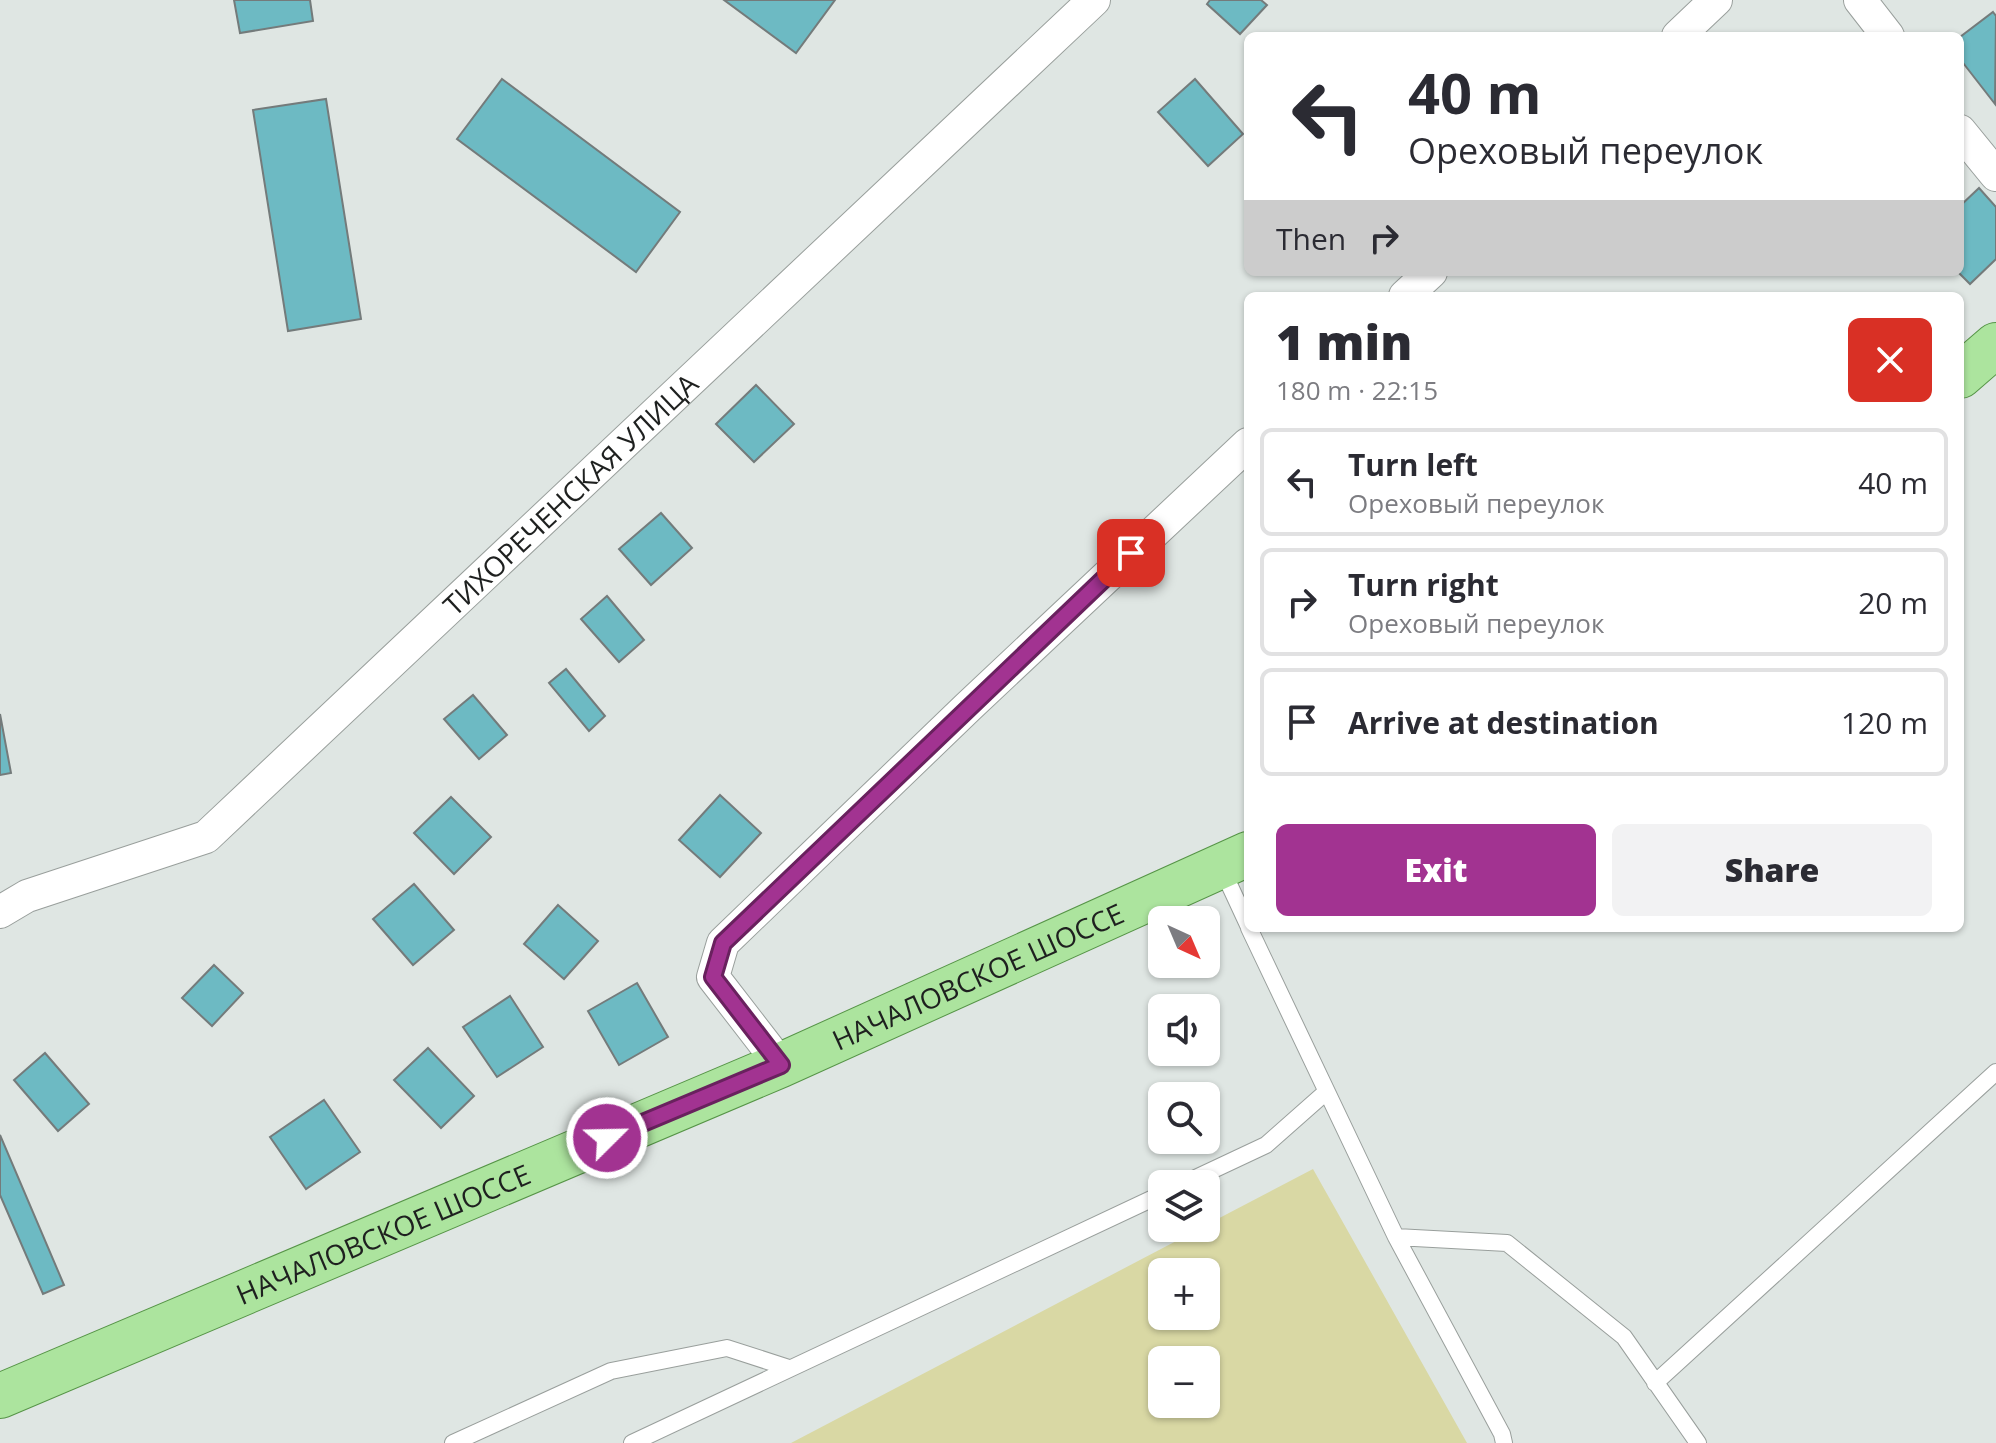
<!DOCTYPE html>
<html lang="en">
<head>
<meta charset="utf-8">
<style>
  :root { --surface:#fff; --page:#f2f2f3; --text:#2b2b33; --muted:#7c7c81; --line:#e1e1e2; --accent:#a23391 }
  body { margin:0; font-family:"Open Sans",sans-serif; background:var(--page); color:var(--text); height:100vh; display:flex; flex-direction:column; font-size:30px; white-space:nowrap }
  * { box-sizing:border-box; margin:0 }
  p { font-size:26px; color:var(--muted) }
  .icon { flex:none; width:44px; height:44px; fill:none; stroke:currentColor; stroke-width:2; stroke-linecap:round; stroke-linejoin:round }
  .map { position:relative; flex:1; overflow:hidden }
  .sheet { position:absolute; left:1244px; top:292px; width:720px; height:640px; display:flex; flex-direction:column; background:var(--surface); border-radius:12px; box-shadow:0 2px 6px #0004 }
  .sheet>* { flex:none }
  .guide { position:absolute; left:1244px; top:32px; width:720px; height:244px; border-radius:12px; box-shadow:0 2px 6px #0004; background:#fff; color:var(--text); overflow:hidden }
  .needle { width:52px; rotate:136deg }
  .tools { position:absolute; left:1148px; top:906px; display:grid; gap:16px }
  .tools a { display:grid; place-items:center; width:72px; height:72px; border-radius:12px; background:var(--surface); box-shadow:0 2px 6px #0004; font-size:40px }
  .pin { position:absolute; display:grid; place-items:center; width:68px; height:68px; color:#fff; margin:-34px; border-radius:16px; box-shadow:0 4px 12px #0006 }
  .me { position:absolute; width:88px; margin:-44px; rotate:67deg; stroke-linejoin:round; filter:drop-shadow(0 0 6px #0008) }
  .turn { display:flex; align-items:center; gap:28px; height:168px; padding:0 32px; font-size:36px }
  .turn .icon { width:104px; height:104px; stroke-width:2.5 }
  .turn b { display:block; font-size:56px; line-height:68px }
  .then { display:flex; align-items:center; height:76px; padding:0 32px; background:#0003; gap:16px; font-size:30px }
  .round { display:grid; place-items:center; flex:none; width:84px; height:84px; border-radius:12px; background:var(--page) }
  .summary { display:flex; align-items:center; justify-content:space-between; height:136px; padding:0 32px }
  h1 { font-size:48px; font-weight:800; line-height:60px }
  .primary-button { display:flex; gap:16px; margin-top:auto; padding:16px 32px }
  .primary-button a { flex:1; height:92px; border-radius:12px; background:var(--accent); color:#fff; font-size:32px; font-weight:800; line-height:92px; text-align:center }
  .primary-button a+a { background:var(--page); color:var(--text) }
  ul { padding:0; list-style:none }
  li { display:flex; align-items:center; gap:24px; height:108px; margin:0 16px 12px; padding:0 16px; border:4px solid var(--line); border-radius:12px }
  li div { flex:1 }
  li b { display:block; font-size:30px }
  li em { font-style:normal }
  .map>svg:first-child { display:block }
</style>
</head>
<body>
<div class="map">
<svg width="1996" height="1443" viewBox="0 0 1996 1443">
  <rect width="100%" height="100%" fill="#dfe6e3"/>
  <path fill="#d9d8a4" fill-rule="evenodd" d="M1313 1169 1467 1443H791L1201 1228H1206V1225ZM1206 1272V1316H1162V1272ZM1206 1360V1404H1162V1360Z"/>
  <path fill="#6dbac3" stroke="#747b7b" stroke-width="2" d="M234 0H310L313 21 240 33Z
    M724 0H835L796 53Z
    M1210 0H1261L1267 5 1240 34 1207 4Z
    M1993 12 1996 16 1995 104 1960 59V37Z
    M502 79 680 212 636 272 457 139Z
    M1195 79 1243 134 1208 166 1158 112Z
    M326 99 361 319 288 331 253 110Z
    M1979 188 1996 207V259L1970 284 1958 272 1960 206Z
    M756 385 794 424 754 462 716 424Z
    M661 513 692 548 651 585 619 549Z
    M607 596 644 640 619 662 581 619Z
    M566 669 605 716 589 731 549 683Z
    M473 695 507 735 479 759 444 719Z
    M0 714 11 773 0 775Z
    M720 795 761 833 720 877 679 840Z
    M451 797 491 837 454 874 414 833Z
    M414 884 454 930 413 965 373 919Z
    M558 905 598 941 564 979 524 944Z
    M214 965 243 993 212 1026 182 998Z
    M637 983 668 1037 619 1065 588 1011Z
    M510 996 543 1047 497 1077 463 1027Z
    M428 1048 474 1096 441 1128 394 1080Z
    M45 1053 89 1104 58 1131 14 1080Z
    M324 1100 360 1152 306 1189 270 1137Z
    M0 1135 64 1285 43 1294 0 1195Z"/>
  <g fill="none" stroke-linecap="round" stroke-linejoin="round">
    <g stroke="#999f9c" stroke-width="18">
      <path id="lane" d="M1222 869 1248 925
        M1249 928 1396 1237 1507 1243 1624 1337 1698 1443
        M1183 1184 1266 1145 1326 1092
        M1396 1237 1502 1434 1504 1443
        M1655 1383 1996 1072
        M453 1443 611 1371 727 1348 789 1368
        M632 1443 1162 1194"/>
    </g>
    <g stroke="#999f9c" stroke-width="34">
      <g id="street">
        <path d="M1860 0 1888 36"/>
        <path d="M1678 36 1716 0"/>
        <path d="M1960 131 1996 175"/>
        <path d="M1405 296 1431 272"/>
        <path id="s1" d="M0 912 27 896 206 837 1094 0"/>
        <path d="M781 1065 713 977 723 943 968 707 1248 444"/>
      </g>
    </g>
    <g stroke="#569447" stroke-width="46">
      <g id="primary">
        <path d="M1960 376 1996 345"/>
        <path id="s2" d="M0 1396 781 1065 1248 854"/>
      </g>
    </g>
    <use href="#lane" stroke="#fff" stroke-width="16"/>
    <use href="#street" stroke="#fff" stroke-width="32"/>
    <use href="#primary" stroke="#ace49e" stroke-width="44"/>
  </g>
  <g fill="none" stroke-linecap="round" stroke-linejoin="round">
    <g stroke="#69215e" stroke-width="20">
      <path id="route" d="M607 1138 781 1065 713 977 723 943 1131 553"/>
    </g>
    <use href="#route" stroke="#a23391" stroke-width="14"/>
  </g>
  <g text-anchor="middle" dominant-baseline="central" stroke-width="6" stroke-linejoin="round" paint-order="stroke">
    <g font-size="28" fill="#1e201f" stroke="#fff">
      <text stroke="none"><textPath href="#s1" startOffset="720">ТИХОРЕЧЕНСКАЯ УЛИЦА</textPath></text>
      <text stroke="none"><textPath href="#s2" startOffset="1064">НАЧАЛОВСКОЕ ШОССЕ</textPath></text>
      <text stroke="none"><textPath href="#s2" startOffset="416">НАЧАЛОВСКОЕ ШОССЕ</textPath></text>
    </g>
  </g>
</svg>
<div class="tools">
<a><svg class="needle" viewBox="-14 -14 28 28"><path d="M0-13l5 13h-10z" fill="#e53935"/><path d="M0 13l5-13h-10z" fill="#7c7c81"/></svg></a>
<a><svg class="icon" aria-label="sound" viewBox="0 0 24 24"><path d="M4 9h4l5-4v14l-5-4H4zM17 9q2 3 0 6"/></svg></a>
<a><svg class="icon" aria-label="search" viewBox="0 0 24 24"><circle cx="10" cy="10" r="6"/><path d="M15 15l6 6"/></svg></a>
<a><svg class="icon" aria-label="layers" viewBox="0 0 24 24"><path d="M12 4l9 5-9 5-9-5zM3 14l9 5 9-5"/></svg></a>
<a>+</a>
<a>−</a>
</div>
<div class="pin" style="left:1131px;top:553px;background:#d93025"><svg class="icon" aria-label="arrive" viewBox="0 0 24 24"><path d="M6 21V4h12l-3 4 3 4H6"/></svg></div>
<svg class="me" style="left:607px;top:1138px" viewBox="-20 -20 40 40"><circle r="17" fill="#a23391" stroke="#fff" stroke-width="3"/><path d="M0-11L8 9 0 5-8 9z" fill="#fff"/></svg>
<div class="guide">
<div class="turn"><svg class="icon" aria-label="left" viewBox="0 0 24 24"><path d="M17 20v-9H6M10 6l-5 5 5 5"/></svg><div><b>40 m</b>Ореховый переулок</div></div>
<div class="then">Then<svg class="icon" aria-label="right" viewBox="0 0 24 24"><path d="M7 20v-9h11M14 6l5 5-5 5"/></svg></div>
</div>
<section class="sheet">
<div class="summary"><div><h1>1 min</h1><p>180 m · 22:15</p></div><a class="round" style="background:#d93025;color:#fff"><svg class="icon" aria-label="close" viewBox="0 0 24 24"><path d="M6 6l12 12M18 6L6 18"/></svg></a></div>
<ul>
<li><svg class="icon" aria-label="left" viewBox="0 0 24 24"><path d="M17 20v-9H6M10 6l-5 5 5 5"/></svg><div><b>Turn left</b><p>Ореховый переулок</p></div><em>40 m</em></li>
<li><svg class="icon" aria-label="right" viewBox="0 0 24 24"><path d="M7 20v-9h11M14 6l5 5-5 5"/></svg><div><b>Turn right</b><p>Ореховый переулок</p></div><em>20 m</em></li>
<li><svg class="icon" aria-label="arrive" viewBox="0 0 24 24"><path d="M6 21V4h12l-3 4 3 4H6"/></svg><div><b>Arrive at destination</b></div><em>120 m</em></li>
</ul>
<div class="primary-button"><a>Exit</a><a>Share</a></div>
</section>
</div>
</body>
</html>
